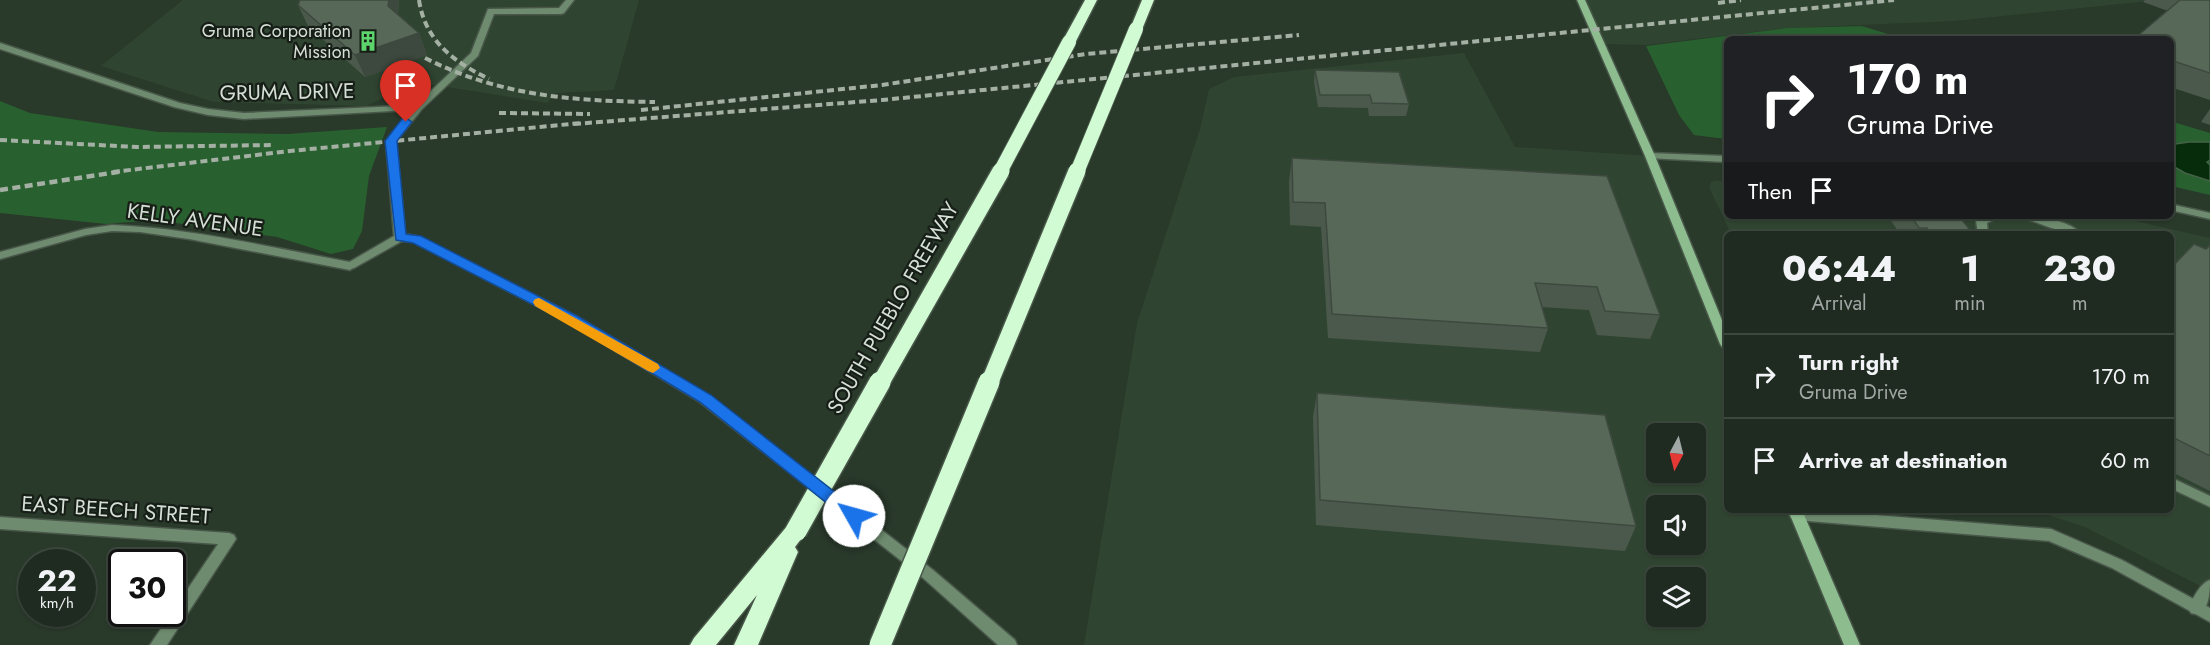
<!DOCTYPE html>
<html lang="en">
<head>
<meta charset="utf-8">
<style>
  :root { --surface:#1f2b20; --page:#273329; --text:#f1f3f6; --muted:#a1a7a5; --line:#3c473e }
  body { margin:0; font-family:Jost,sans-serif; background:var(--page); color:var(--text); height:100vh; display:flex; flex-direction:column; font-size:22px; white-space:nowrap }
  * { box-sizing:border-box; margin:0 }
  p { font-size:20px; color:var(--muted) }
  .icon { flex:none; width:33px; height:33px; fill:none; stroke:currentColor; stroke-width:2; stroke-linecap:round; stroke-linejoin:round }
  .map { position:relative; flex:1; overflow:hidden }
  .panel { position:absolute; left:1724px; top:231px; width:450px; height:282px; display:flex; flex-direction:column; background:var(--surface); border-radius:9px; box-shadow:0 2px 4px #0004,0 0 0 2px var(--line) }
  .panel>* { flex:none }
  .banner { position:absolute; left:1724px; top:36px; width:450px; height:183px; border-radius:9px; box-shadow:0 2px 4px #0004,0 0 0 2px var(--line); background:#202124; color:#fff; overflow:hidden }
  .needle { width:39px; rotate:187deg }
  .fabs { position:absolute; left:1646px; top:423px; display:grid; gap:12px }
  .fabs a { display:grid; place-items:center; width:60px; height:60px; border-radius:9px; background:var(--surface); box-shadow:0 2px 4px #0004,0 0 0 2px var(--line); font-size:30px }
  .speed { position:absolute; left:18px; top:549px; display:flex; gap:12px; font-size:30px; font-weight:700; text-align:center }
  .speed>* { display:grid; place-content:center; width:78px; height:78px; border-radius:50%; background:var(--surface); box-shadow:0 2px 4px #0004,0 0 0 2px var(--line); line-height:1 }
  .speed small { font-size:15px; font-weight:400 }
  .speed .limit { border:3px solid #111; border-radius:9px; background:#fff; color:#111 }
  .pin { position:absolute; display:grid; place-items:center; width:51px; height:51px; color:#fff; margin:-62px -26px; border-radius:50% 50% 50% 0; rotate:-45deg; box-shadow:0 0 6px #0007 }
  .pin .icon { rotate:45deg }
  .me { position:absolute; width:66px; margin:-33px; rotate:308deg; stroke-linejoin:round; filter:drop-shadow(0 0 4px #0008) }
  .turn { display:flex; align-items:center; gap:21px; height:126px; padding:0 24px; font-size:27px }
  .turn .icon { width:78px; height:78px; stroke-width:2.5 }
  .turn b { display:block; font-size:42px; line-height:51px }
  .then { display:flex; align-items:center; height:57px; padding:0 24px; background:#0003; gap:12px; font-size:22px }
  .eta { display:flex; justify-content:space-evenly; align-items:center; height:102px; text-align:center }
  .eta b { font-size:36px; font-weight:800; line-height:42px }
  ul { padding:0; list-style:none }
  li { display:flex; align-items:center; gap:18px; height:84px; padding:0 24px; border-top:2px solid var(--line) }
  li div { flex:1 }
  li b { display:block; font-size:22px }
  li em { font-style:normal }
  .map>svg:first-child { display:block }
</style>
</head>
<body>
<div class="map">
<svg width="2210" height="645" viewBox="0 0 2210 645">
  <rect width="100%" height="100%" fill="#29392a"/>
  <path fill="#304531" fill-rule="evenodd" d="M183 0H639L614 90 556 93 547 103 416 82 366 106 214 102 101 66Z
    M1581 0H2159L1954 21 1787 28 1646 45 1601 44Z
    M1464 53 1515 147 1650 156 1726 344V510H1795L1852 645H1084L1137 323 1200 129 1209 89 1234 77ZM1656 434H1695V472H1656ZM1656 506H1695V544H1656ZM1656 578H1695V616H1656Z
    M1715 181H1726V216H2113L2210 238V591L2085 527 2033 510H2170V234H1731L1709 187 1711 182Z"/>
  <path fill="#29602f" d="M1862 26 1904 39H1726V139L1694 135 1679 115 1646 46 1787 28Z
    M0 101 30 113 158 132 287 134 387 127 369 176 362 231 353 249 331 254 277 237 154 220 106 224 0 213Z
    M2170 121 2210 133V195L2171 186Z"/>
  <path fill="#062c0c" stroke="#446248" stroke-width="1.5" d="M2189 142H2210V160L2207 162 2210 165V181L2185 173 2171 165V148L2175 144Z"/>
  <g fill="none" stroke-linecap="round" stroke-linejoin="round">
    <g stroke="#485749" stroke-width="3">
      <path id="service" d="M566 0H574L564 13 561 14H494L478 56 422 109H416V105L471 53 488 9 559 8Z
        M1985 216H2001L1987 223 1988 234H1978L1976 221Z
        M2022 216C2042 216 2067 220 2082 234 2062 234 2043 224 2023 218Z
        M112 225C192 228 272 248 350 262L356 266 350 270 189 239 140 232 112 231 86 235 0 259V252L85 229Z
        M2170 477 2210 496V507L2170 488Z
        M2210 580C2210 592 2209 619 2191 613L2188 608C2193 599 2200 583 2210 580Z"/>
    </g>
    <g stroke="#485749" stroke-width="3">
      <path id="minor" d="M0 43 180 103 208 109 244 113 422 105V109L396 141 405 234 420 237 576 316 710 396 933 570 1015 640 1017 645H998L923 578 700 402 568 322 413 242 402 241 354 268H346L344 266 346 264 394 236 386 141 411 110 244 119 208 115 174 107 0 49Z
        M1650 153 1726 156V162L1646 158V154Z
        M2170 204 2210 213V219L2170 210Z
        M1791 510H1814L2051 529 2122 560 2210 608V622L2112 568 2049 541 1796 520 1791 518 1789 514Z
        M0 517 229 533 234 535 236 539 167 645H150L218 544 0 529Z"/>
    </g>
    <g stroke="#485749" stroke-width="3">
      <path id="secondary" d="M1577 0H1585L1655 156 1726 330V348L1722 347 1720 344 1645 156Z
        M1788 510H1802L1860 645H1844Z"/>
    </g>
    <g stroke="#485749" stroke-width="3">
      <path id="motorway" d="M1085 0H1097L1074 45H1064L1062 42Z
        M1142 0H1154L1141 32H1131L1130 29Z
        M796 523 804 525 807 531 795 547 798 552 758 645H734L757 595 716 645H690L694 638 788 525Z"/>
    </g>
    <use href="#service" fill="#6e8b6f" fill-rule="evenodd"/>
    <use href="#minor" fill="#6e8b6f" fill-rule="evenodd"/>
    <use href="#secondary" fill="#8dbc8f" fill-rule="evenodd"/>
    <use href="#motorway" fill="#d1fbd2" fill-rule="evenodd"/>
    <path stroke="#a5b0a5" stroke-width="4" stroke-dasharray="7 4" stroke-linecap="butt" d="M419 0C425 41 454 62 489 79
      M1718 3 1741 0
      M425 58C500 96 572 101 655 102
      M641 110 882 85 1086 54 1299 35
      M499 113 590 114
      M574 124 882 100 1894 0
      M0 140 137 147 274 145
      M113 172 290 151 581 123"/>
    <path stroke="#a5b0a5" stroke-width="4.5" stroke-dasharray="8 4.5" stroke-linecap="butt" d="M0 190 124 171"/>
    <g stroke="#485749" stroke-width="16" stroke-linecap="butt">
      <path id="motorway-bridge-far2" d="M1000 172 1069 42
        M1077 172 1136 29"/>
    </g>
    <g stroke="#485749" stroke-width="20" stroke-linecap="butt">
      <path id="motorway-bridge-far1" d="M880 384 1001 171
        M989 384 1077 171"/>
    </g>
    <g stroke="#485749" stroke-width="24" stroke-linecap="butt">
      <path id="motorway-bridge" d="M796 531 880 382
        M880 645 989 382"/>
    </g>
    <use href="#motorway-bridge-far2" stroke="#d1fbd2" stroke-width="14"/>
    <use href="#motorway-bridge-far1" stroke="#d1fbd2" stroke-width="17"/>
    <use href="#motorway-bridge" stroke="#d1fbd2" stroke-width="21"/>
  </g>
  <path fill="#4b594c" d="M300 0H399L398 15 419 33 427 55 365 77 308 26 298 5Z
    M2145 0H2210V100L2170 87V39L2168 11 2143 2Z
    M1315 70 1409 104 1406 116H1369L1368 108 1318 107 1314 82Z
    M2210 109V125L2201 122Z
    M1292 158 1607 176 1660 315 1650 339 1597 335 1589 310 1542 307 1548 328 1540 352 1328 338 1321 227 1290 225 1289 181Z
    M1888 216H1959L1973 234H1900Z
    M2210 245V491L2170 471V269L2206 249Z
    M1317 393 1636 526 1625 551 1316 525 1313 417Z"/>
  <path fill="#3d493e" d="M389 0H399L396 27 388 6Z
    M419 33 427 55 365 77 355 55Z"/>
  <path fill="#576858" stroke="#3d493e" stroke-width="1.5" d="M300 0H389L388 6 419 33 355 55 298 5Z
    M2180 0H2210V73L2170 60V39H2134Z
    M1315 70 1399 72 1409 104 1372 103 1370 95H1320Z
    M1292 158 1607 176 1660 315 1605 311 1597 287 1535 283 1548 328 1332 314 1325 203 1293 202Z
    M1911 216H1959L1973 234H1931L1927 228H1919Z
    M2194 244 2206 249 2210 245V456L2170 436V269Z
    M1317 393 1605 415 1636 526 1320 500Z"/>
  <path fill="#1a73e8" stroke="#114b97" stroke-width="1.5" d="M406 118 412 122 397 141 406 234 421 236 577 316 711 395 859 511 862 516 859 520 854 522 848 520 700 402 567 322 413 243 396 240 385 141 402 119Z"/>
  <path fill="#f59e0b" d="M539 298 658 364 660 368 653 373 648 371 535 306 533 302 535 299Z"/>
  <defs>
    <g id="building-bare" transform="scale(1.62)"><path d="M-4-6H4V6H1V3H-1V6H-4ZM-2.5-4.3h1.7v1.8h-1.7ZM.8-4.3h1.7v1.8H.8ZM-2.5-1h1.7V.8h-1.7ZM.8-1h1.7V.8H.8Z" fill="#5ed56c" stroke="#171e17" stroke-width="2.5" paint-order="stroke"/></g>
  </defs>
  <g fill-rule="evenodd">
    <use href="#building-bare" x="368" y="41"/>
  </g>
  <g text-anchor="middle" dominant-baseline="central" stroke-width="4.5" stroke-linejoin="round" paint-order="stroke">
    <g font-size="18" fill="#d5dfd5" stroke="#171e17" text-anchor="end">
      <text x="351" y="31">Gruma Corporation<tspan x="351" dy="21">Mission</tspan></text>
    </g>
    <g font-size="21" fill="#d5dfd5" stroke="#171e17">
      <text transform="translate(287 92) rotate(-1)">GRUMA DRIVE</text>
      <text transform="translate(195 220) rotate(8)">KELLY AVENUE</text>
      <text transform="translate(893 308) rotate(-60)">SOUTH PUEBLO FREEWAY</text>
      <text transform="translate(116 510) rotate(4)">EAST BEECH STREET</text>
    </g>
  </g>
</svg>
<div class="fabs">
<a><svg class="needle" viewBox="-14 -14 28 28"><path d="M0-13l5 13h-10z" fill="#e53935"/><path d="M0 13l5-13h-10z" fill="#a1a7a5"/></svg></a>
<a><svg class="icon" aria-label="sound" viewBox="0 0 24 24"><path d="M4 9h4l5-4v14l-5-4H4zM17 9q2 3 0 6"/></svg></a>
<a><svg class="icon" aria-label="layers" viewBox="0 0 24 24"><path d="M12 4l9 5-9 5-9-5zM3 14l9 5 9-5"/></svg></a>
</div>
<div class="speed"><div>22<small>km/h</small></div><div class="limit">30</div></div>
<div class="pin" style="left:406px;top:122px;background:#d93025"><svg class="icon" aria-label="arrive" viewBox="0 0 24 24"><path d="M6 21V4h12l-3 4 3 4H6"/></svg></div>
<svg class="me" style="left:854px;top:516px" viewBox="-20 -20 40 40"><circle r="19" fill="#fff"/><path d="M0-13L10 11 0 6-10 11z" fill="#1a73e8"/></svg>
<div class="banner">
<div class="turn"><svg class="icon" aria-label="right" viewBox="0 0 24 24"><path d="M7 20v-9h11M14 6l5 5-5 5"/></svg><div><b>170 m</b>Gruma Drive</div></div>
<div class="then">Then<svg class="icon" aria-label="arrive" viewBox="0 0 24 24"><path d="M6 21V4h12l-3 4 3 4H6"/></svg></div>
</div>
<section class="panel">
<div class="eta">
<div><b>06:44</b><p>Arrival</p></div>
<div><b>1</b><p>min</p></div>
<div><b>230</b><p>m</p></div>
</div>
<ul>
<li><svg class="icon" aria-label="right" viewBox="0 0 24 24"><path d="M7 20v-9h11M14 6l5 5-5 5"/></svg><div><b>Turn right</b><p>Gruma Drive</p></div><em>170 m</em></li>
<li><svg class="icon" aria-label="arrive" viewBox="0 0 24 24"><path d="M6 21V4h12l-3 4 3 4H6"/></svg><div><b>Arrive at destination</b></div><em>60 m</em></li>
</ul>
</section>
</div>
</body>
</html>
